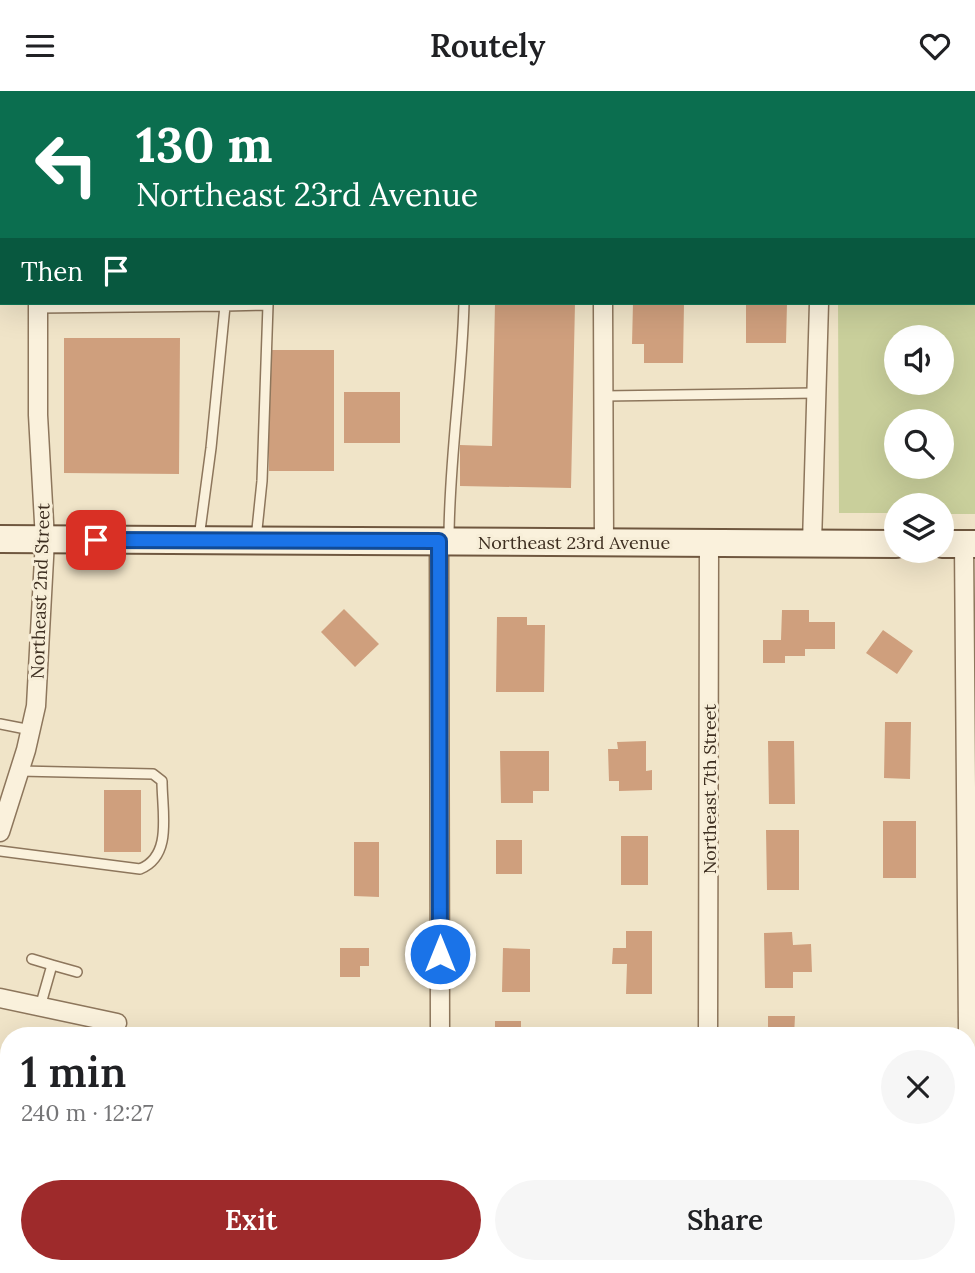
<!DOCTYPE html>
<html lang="en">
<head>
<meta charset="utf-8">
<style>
  :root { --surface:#fff; --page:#f6f6f6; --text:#202124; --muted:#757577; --accent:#9e2a2b }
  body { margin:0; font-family:Lora,serif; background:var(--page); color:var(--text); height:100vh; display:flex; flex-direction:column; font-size:26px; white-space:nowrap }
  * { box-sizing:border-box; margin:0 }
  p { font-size:23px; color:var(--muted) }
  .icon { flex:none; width:38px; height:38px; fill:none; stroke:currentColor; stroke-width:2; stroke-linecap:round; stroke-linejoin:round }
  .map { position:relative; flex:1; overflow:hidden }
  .side { position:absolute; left:0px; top:936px; width:976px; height:247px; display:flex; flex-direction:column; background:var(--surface); border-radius:28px 28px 0 0; box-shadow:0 7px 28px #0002 }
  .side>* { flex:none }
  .guide { position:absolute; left:0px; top:0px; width:976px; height:214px; box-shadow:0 7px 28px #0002; background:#0b6e4f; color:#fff; overflow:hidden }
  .controls { position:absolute; left:884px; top:234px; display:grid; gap:14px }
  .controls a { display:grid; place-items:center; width:70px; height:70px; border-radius:50%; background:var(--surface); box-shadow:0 7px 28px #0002; font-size:35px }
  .pin { position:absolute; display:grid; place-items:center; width:60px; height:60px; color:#fff; margin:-30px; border-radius:14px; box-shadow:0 4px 10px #0006 }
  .me { position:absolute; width:77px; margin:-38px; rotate:0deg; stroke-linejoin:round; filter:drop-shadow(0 0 5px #0008) }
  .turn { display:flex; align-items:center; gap:24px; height:147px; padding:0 21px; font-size:32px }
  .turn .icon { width:91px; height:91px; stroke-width:2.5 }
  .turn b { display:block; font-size:49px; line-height:60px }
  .then { display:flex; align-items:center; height:66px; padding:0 21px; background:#0003; gap:14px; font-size:26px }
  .round { display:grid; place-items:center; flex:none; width:74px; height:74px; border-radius:37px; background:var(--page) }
  .head { display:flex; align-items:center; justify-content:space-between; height:119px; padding:0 21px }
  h1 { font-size:42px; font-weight:600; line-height:52px }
  .button { display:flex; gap:14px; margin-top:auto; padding:14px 21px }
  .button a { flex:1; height:80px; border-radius:42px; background:var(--accent); color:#fff; font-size:28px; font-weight:600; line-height:80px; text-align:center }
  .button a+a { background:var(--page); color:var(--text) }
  header { display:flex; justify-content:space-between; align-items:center; height:91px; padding:0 21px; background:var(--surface); font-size:32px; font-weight:600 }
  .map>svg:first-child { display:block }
</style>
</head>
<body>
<header><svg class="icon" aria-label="menu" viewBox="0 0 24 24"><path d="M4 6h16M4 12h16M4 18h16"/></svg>Routely<svg class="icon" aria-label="heart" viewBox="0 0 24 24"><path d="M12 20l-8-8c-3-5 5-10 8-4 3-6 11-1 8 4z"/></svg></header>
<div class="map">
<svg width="975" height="1182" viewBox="0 0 975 1182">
  <rect width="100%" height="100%" fill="#f0e4c8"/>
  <path fill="#c9cf9b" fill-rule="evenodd" d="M0 0H468L2 2 0 108Z
    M837 0H975V423H942V415H896V422H839L838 212H975V2ZM896 247H942V292H896ZM896 331H942V376H896Z"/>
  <path fill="#cf9f7d" d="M495 212H575L571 397 460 395V354L492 355Z
    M633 212H684L683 272H644V253H632Z
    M746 212H787L786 252H746Z
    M64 247H180L179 383 64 382Z
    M269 259H334V380H269Z
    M344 301H400V352H344Z
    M344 518 379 553 355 576 321 541Z
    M782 519H809V531H835V558H805V565H785V572H763V549H781Z
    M497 526H527V534H545L544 601H496Z
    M883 539 913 560 897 583 866 562Z
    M885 631H911L910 688 884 687Z
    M646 650V680L652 679V699L619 700V690H609L608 658H618L617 651Z
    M768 650H794L795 713H769Z
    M500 660H549V700H533V712H501Z
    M104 699H141V761H104Z
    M883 730H916V787H883Z
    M766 739H799V799H767Z
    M621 745H648V794H621Z
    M496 749H522V783H496Z
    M354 751H379V806L354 805Z
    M626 840H652V903H626L627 873H612L613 857H626Z
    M792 841 793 854 811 853 812 881H793V897H765L764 842Z
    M340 857H369V875H360V886H340Z
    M503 857 530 858V901H502Z
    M768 925H795L794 945H768Z
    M495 930H521V945H495Z
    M612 936 641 937V945H612Z
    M355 938H374V945H355Z
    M865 941 908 942V945H865Z
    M332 1174H378V1182H332Z
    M493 1174H522V1181H493Z
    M768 1174H794V1182H768Z"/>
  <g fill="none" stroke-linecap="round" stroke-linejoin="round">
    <g stroke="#8d765c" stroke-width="12">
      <path id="lane" d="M38 217 225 215
        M604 305 816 302
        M199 447 211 357 225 215 268 214 262 390 256 448
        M449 448C449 369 462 291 464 212
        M0 633 31 639
        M0 760 140 778C173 765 162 721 162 690L153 683 20 680
        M32 868 52 874
        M40 916 52 874 77 881"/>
    </g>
    <g stroke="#8d765c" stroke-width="21">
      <path id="street" d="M602 0V2
        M826 2V0
        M0 136H2
        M603 212 604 451
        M439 450 440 945
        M812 452 819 212
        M964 453 970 1182
        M0 741 26 659 36 615 45 449 38 324V212
        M0 907 117 932
        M708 945 709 452
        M441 1174V1182
        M708 1174V1182"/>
    </g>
    <g stroke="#6f573f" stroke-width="30">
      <path id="secondary" d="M0 448 896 453
        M942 453H975"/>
    </g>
    <use href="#lane" stroke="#faf1dc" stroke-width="9"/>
    <use href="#street" stroke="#faf1dc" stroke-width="18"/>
    <use href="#secondary" stroke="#faf1dc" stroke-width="26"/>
  </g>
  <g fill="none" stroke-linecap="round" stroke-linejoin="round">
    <g stroke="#114b97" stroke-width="18">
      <path id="route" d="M96 449 439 450 440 863"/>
    </g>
    <use href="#route" stroke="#1a73e8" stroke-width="12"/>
  </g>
  <g text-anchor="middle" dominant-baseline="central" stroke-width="6" stroke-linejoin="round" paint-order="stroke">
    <g font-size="18" fill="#3d2e20" stroke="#f7eed8">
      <text x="574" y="451">Northeast 23rd Avenue</text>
      <text transform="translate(40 500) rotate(-88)">Northeast 2nd Street</text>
      <text transform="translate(709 698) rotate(-90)">Northeast 7th Street</text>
    </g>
  </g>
</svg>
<div class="controls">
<a><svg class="icon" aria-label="sound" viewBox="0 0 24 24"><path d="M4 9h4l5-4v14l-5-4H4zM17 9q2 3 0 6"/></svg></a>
<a><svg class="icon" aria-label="search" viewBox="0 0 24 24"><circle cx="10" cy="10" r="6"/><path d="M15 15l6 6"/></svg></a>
<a><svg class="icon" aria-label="layers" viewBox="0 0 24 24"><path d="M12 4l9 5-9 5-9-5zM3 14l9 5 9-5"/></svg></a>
</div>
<div class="pin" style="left:96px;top:449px;background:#d93025"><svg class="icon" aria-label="arrive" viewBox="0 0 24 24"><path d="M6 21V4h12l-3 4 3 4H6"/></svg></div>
<svg class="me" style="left:440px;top:863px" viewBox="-20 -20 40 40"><circle r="17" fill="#1a73e8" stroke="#fff" stroke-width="3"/><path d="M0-11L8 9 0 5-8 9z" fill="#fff"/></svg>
<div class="guide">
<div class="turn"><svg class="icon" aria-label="left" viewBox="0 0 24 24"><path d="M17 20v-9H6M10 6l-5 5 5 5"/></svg><div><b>130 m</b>Northeast 23rd Avenue</div></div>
<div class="then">Then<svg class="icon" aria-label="arrive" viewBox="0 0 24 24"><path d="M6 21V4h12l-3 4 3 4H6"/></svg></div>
</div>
<section class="side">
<div class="head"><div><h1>1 min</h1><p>240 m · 12:27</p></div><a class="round"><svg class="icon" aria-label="close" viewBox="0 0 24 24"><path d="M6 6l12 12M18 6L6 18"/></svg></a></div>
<div class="button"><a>Exit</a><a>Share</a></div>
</section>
</div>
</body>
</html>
